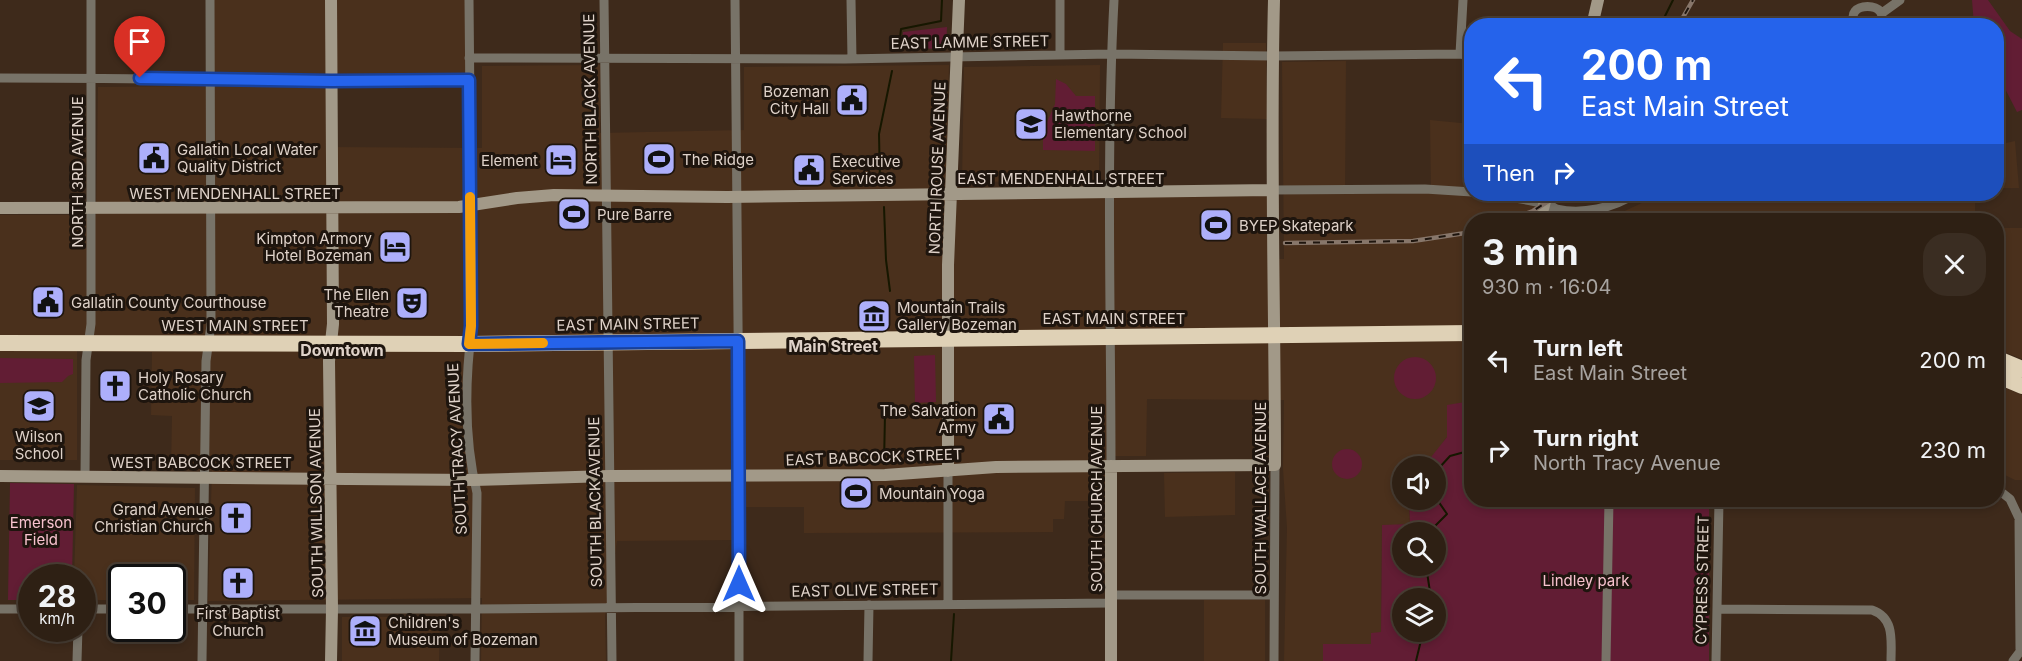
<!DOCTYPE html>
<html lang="en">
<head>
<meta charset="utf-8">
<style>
  :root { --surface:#2e2014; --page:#3a2d22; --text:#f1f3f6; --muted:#a7a3a0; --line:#493e34 }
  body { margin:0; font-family:Inter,sans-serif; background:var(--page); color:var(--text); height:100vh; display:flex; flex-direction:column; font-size:22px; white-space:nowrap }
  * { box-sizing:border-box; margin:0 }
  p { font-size:20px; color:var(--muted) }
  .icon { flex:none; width:33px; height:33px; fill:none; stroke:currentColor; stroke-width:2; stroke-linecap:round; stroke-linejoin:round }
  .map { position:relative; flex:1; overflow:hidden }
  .panel { position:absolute; left:1464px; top:213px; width:540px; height:294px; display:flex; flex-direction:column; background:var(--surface); border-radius:24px; box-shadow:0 3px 9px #0003,0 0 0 2px var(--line) }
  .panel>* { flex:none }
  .guide { position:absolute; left:1464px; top:18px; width:540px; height:183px; border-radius:24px; box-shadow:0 3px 9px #0003,0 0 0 2px var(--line); background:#2563eb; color:#fff; overflow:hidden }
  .fabs { position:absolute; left:1392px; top:456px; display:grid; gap:12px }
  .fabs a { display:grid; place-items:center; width:54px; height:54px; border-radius:50%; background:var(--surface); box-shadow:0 3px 9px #0003,0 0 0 2px var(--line); font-size:30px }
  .speed { position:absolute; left:18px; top:564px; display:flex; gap:12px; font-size:30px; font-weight:700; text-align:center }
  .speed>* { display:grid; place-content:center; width:78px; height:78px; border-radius:50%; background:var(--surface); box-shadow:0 3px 9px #0003,0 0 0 2px var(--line); line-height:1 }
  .speed small { font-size:15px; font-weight:400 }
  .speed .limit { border:3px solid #111; border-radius:9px; background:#fff; color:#111 }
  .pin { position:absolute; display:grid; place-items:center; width:51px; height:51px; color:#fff; margin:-62px -26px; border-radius:50% 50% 50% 0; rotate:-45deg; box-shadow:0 0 6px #0007 }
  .pin .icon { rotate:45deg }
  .me { position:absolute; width:66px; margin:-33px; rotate:0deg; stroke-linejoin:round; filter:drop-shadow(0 0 4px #0008) }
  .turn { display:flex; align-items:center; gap:21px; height:126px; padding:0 18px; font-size:27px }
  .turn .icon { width:78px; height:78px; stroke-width:2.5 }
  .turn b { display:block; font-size:42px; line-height:51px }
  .then { display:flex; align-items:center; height:57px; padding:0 18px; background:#0003; gap:12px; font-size:22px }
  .round { display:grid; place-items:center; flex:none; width:63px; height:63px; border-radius:24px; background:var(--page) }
  .summary { display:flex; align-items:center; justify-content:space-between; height:102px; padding:0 18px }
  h1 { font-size:36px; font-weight:700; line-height:45px }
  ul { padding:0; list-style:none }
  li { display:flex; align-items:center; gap:18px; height:90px; padding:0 18px }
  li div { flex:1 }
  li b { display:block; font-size:22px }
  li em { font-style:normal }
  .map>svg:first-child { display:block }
</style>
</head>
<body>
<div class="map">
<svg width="2022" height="661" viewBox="0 0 2022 661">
  <rect width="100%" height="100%" fill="#3e2a1b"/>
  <path fill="#4a301c" d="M214 0H465L466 76 327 78V147L482 148V66L601 65 600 133 744 130V67L949 65 945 198 1269 196 1271 259H1284L1282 62 1346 61 1345 194 1431 193 1430 120 1471 124 1472 194H1540L1533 214 1616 215 1644 202 1699 194H1975V220H1472L1471 401 1447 406V437L1426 466H1402V500H1409L1410 524 1382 526 1381 632 1372 644H1323V661H1284L1287 528 1283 469 1284 400 1147 399 1146 456H1110V501H1065L1064 519H1053V532L804 533V507H735L734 540 617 541 605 616 606 661H481L482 598 208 601 212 470 171 469 172 416 151 415 152 352 77 351V460H0V215H96L98 87 214 86Z
    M1223 43H1266L1267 119 1221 118Z
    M1100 65 1099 181 962 182 964 67Z
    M2015 141 2019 188H1997V145Z
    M1996 228H2022V359L1997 349Z
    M1997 384 2022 395V480H2015L2001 473 1999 425H1997Z
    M1235 472V515L1165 517 1164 473Z
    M77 485 195 488 194 600H173L172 578H122L121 600H83L82 578 74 577Z
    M1204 600H1265V661H1204Z
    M342 617H440L439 661H342Z"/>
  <path fill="#621d34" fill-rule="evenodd" d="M1972 0H1988L2010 31 2022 39V110L2017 112 1997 73 1996 26 1974 25Z
    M947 27 946 49 903 48V32Z
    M1056 79 1066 84 1076 96H1095V151L1043 150V131L1055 104Z
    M935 355 936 402 915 403 914 356Z
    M1394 378a21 21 0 1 1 42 0a21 21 0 1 1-42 0Z
    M0 358 73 359V374L68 376 62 382 0 383Z
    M1471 401 1472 500H1709V661H1323V644H1371V633L1381 632 1382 525 1410 524 1409 500H1436V466H1424L1447 437V405ZM1402 532H1436V566H1402ZM1402 598H1436V632H1402Z
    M1332 464a15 15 0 1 1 30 0a15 15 0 1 1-30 0Z
    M10 483 74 484 72 577 32 578 31 600H8Z"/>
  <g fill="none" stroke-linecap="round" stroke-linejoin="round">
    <path stroke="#161700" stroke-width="2" d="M1660 26 1673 0
      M899 46 901 29 941 21 942 0
      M880 182 879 134 892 71
      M884 207 886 260 890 291
      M884 464 885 414
      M1432 532V529L1447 514 1436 498 1439 468 1450 456 1472 450
      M1426 566 1431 598
      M951 661 954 614
      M1416 661 1423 632"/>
    <path stroke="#787368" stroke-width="9" d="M469 0 472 326C465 380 464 440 477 493L475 661
      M604 0 612 661
      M735 0 739 429V661
      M851 0 852 59
      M1882 13 1900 0
      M1857 26C1838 0 1897 0 1878 26
      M1460 54 1463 0
      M1060 55V0
      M469 58 845 59 1111 54 1273 56 1460 54 1472 56
      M0 78C156 78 313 82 469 80
      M1272 190 1425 189 1472 192
      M1488 194C1507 197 1526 199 1544 204 1549 206 1553 208 1557 209 1581 215 1614 208 1634 194
      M1544 204 1559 197H1587L1609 194
      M1111 466C1111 311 1106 155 1114 0
      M948 471V604
      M85 476 86 360 91 324V0
      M1996 488 2010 499 2019 518 2020 649
      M1111 595H1274
      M0 609H32
      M82 609H122
      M172 609H476L1111 603
      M1717 609 1872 610C1895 618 1891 641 1891 661
      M77 661 78 628
      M202 661 206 361 211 325 210 0
      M868 661 869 605
      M1274 661 1275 465
      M1606 661 1609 500
      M1716 661 1719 500
      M2013 661 2022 649"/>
    <path stroke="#a29988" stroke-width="12" d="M1592 26 1598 0
      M0 208 459 207 517 198 554 195 727 197 1272 190
      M1540 220 1547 194
      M948 471V265L959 0
      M0 476 474 480 609 476 885 475 996 467 1275 465C1275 310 1270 155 1274 0
      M331 661 332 609 329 361 333 324 331 0
      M1111 661V466"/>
    <path stroke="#dfd1b6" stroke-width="16" d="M0 343 469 344 1472 333
      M1996 358 2022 369
      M1996 375 2022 386"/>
    <g stroke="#87766a" stroke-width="4.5">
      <path id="rail" d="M1678 26 1693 0
        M1510 220 1533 211 1559 194
        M1285 243 1413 241 1472 232"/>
    </g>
    <use href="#rail" stroke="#1e150e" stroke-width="2" stroke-dasharray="7" stroke-linecap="butt"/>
  </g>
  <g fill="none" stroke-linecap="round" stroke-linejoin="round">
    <g stroke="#184099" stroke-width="15">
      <path id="route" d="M140 78 331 81 469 80 471 326 469 344 738 341 739 584"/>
    </g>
    <use href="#route" stroke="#2563eb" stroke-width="10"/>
    <path stroke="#f59e0b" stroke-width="10" d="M470 197 471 326 469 344 543 343"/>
  </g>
  <defs>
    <g id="civic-square" transform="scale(1.725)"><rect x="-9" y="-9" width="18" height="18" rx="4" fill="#adaffb" stroke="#1e150e"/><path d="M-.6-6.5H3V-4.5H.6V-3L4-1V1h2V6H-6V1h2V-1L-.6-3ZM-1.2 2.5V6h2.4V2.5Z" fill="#111"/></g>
    <g id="school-square" transform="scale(1.725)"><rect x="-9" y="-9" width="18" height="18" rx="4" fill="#adaffb" stroke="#1e150e"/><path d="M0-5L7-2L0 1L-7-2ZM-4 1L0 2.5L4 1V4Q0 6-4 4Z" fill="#111"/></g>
    <g id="stadium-square" transform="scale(1.725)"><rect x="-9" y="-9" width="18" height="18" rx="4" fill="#adaffb" stroke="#1e150e"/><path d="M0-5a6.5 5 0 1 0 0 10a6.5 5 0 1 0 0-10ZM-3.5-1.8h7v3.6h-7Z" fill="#111"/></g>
    <g id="hotel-square" transform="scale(1.725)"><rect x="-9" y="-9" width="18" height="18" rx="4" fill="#adaffb" stroke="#1e150e"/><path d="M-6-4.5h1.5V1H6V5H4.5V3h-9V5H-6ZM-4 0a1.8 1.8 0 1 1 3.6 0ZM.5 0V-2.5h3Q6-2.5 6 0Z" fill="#111"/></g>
    <g id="theatre-square" transform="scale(1.725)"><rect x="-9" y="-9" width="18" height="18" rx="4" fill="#adaffb" stroke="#1e150e"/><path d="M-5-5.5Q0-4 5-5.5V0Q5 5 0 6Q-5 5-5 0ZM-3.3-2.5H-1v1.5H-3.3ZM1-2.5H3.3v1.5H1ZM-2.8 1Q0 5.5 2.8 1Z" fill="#111"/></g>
    <g id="museum-square" transform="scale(1.725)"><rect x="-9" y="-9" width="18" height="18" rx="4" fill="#adaffb" stroke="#1e150e"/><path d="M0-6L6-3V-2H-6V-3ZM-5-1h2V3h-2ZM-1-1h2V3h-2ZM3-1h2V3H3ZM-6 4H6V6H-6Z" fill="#111"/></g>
    <g id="church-square" transform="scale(1.725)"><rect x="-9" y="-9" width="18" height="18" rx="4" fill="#adaffb" stroke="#1e150e"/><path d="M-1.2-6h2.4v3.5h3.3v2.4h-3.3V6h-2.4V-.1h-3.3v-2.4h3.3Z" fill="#111"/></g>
  </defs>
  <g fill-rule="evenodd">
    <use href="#civic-square" x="852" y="100"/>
    <use href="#school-square" x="1031" y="124"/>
    <use href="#civic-square" x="154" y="158"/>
    <use href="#stadium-square" x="659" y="159"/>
    <use href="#hotel-square" x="561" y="160"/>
    <use href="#civic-square" x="809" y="170"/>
    <use href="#stadium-square" x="574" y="214"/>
    <use href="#stadium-square" x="1216" y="225"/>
    <use href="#hotel-square" x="395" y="247"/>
    <use href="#civic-square" x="48" y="302"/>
    <use href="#theatre-square" x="412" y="303"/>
    <use href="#museum-square" x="874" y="316"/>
    <use href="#church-square" x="115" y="386"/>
    <use href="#school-square" x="39" y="406"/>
    <use href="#civic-square" x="999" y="419"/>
    <use href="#stadium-square" x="856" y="493"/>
    <use href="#church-square" x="236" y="518"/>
    <use href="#church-square" x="238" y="583"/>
    <use href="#museum-square" x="365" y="631"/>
  </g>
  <g text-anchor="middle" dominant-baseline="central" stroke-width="6" stroke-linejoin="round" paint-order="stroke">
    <g font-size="15" fill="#dfd2c9" stroke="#1e150e">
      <text transform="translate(970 42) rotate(-1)">EAST LAMME STREET</text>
      <text transform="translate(590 99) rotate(-91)">NORTH BLACK AVENUE</text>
      <text transform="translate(937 168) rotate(-88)">NORTH ROUSE AVENUE</text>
      <text transform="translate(77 172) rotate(-90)">NORTH 3RD AVENUE</text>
      <text x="1061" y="178">EAST MENDENHALL STREET</text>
      <text x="235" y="193">WEST MENDENHALL STREET</text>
      <text x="1114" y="318">EAST MAIN STREET</text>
      <text transform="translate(628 324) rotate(-1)">EAST MAIN STREET</text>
      <text x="235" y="325">WEST MAIN STREET</text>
      <text transform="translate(457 449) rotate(-93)">SOUTH TRACY AVENUE</text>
      <text transform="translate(874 457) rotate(-2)">EAST BABCOCK STREET</text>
      <text x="201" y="462">WEST BABCOCK STREET</text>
      <text transform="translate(1260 498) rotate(-90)">SOUTH WALLACE AVENUE</text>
      <text transform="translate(1096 499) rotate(-90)">SOUTH CHURCH AVENUE</text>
      <text transform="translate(595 502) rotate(-91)">SOUTH BLACK AVENUE</text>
      <text transform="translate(316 503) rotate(-91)">SOUTH WILLSON AVENUE</text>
      <text transform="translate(1702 580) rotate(-89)">CYPRESS STREET</text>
      <text transform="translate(865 590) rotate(-1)">EAST OLIVE STREET</text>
    </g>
    <g font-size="15" fill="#dfd2c9" stroke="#1e150e" text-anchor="start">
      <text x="829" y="91" text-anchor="end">Bozeman<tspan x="829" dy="17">City Hall</tspan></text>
      <text x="1054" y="115">Hawthorne<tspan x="1054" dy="17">Elementary School</tspan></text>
      <text x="177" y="149">Gallatin Local Water<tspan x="177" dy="17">Quality District</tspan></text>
      <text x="682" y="159">The Ridge</text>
      <text x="538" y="160" text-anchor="end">Element</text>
      <text x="832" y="161">Executive<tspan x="832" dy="17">Services</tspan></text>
      <text x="597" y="214">Pure Barre</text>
      <text x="1239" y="225">BYEP Skatepark</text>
      <text x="372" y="238" text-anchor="end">Kimpton Armory<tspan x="372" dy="17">Hotel Bozeman</tspan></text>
      <text x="389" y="294" text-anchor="end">The Ellen<tspan x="389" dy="17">Theatre</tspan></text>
      <text x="71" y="302">Gallatin County Courthouse</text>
      <text x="897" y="307">Mountain Trails<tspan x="897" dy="17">Gallery Bozeman</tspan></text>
      <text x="138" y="377">Holy Rosary<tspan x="138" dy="17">Catholic Church</tspan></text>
      <text x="976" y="410" text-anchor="end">The Salvation<tspan x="976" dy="17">Army</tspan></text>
      <text x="39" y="436" text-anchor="middle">Wilson<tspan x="39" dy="17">School</tspan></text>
      <text x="879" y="493">Mountain Yoga</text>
      <text x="213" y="509" text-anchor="end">Grand Avenue<tspan x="213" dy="17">Christian Church</tspan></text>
      <text x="238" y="613" text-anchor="middle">First Baptist<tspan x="238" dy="17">Church</tspan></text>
      <text x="388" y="622">Children's<tspan x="388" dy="17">Museum of Bozeman</tspan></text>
    </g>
    <g font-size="15" fill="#f8c2ce" stroke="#1e150e">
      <text x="41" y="522">Emerson<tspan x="41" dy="17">Field</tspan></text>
      <text x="1586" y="580">Lindley park</text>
    </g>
    <g font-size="16" font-weight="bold" fill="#dfd2c9" stroke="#1e150e">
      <text x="833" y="346">Main Street</text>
      <text x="342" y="350">Downtown</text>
    </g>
  </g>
</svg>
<div class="fabs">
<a><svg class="icon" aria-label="sound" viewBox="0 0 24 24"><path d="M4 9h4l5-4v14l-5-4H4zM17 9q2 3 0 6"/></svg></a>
<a><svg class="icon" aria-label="search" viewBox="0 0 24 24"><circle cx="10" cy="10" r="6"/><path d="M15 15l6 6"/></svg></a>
<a><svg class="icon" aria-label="layers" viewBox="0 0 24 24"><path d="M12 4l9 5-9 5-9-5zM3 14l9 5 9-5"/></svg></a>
</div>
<div class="speed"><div>28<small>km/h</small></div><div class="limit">30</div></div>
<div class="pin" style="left:140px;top:78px;background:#d93025"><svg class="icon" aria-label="arrive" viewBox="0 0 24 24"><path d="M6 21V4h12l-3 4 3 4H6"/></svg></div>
<svg class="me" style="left:739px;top:584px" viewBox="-20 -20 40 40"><path d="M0-17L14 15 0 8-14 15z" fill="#2563eb" stroke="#fff" stroke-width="4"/></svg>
<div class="guide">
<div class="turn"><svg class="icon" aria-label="left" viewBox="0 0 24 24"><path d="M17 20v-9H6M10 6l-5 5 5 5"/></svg><div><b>200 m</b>East Main Street</div></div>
<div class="then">Then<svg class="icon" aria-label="right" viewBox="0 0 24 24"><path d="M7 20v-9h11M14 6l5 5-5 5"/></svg></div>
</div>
<section class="panel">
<div class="summary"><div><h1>3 min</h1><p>930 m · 16:04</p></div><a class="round"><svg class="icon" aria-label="close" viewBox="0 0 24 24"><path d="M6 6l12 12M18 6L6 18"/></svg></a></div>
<ul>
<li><svg class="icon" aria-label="left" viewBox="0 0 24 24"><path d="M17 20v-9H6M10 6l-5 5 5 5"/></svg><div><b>Turn left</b><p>East Main Street</p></div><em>200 m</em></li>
<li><svg class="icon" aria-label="right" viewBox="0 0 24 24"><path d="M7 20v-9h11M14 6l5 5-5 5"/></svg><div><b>Turn right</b><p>North Tracy Avenue</p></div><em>230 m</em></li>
</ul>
</section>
</div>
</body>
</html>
